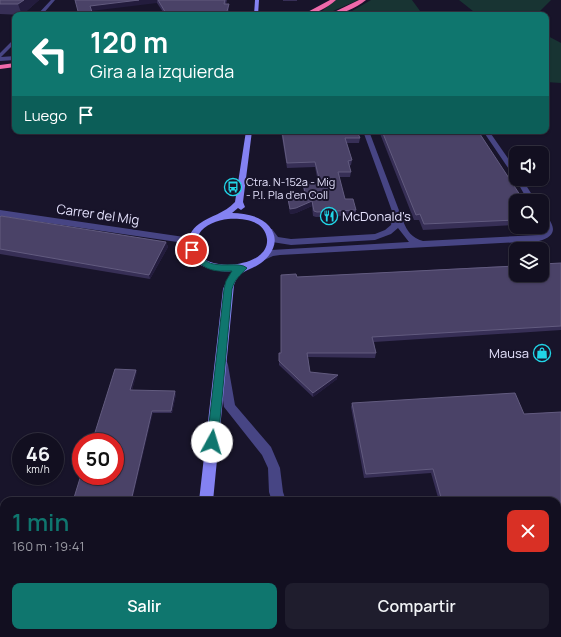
<!DOCTYPE html>
<html lang="es">
<head>
<meta charset="utf-8">
<style>
  :root { --surface:#120f20; --page:#1f1d2d; --text:#f1f3f6; --muted:#9c9ca5; --line:#312f3e; --accent:#0f766e }
  body { margin:0; font-family:Manrope,sans-serif; background:var(--page); color:var(--text); height:100vh; display:flex; flex-direction:column; font-size:15px; white-space:nowrap }
  * { box-sizing:border-box; margin:0 }
  p { font-size:13px; color:var(--muted) }
  .icon { flex:none; width:22px; height:22px; fill:none; stroke:currentColor; stroke-width:2; stroke-linecap:round; stroke-linejoin:round }
  .map { position:relative; flex:1; overflow:hidden }
  .panel { position:absolute; left:0px; top:497px; width:561px; height:140px; display:flex; flex-direction:column; background:var(--surface); border-radius:12px 12px 0 0; box-shadow:0 1px 3px #0004,0 0 0 1px var(--line) }
  .panel>* { flex:none }
  .guide { position:absolute; left:12px; top:12px; width:537px; height:122px; border-radius:8px; box-shadow:0 1px 3px #0004,0 0 0 1px var(--line); background:#0f766e; color:#fff; overflow:hidden }
  .buttons { position:absolute; left:509px; top:146px; display:grid; gap:8px }
  .buttons a { display:grid; place-items:center; width:40px; height:40px; border-radius:8px; background:var(--surface); box-shadow:0 1px 3px #0004,0 0 0 1px var(--line); font-size:20px }
  .speed { position:absolute; left:12px; top:433px; display:flex; gap:8px; font-size:20px; font-weight:700; text-align:center }
  .speed>* { display:grid; place-content:center; width:52px; height:52px; border-radius:50%; background:var(--surface); box-shadow:0 1px 3px #0004,0 0 0 1px var(--line); line-height:1 }
  .speed small { font-size:10px; font-weight:400 }
  .speed .limit { border:6px solid #d22; background:#fff; color:#111 }
  .pin { position:absolute; display:grid; place-items:center; width:34px; height:34px; color:#fff; margin:-17px; border:2px solid #fff; border-radius:50%; box-shadow:0 1px 4px #0007 }
  .me { position:absolute; width:44px; margin:-22px; rotate:6deg; stroke-linejoin:round; filter:drop-shadow(0 0 3px #0008) }
  .turn { display:flex; align-items:center; gap:14px; height:84px; padding:0 12px; font-size:18px }
  .turn .icon { width:52px; height:52px; stroke-width:2.5 }
  .turn b { display:block; font-size:28px; line-height:34px }
  .then { display:flex; align-items:center; height:38px; padding:0 12px; background:#0003; gap:8px; font-size:15px }
  .round { display:grid; place-items:center; flex:none; width:42px; height:42px; border-radius:8px; background:var(--page) }
  .head { display:flex; align-items:center; justify-content:space-between; height:68px; padding:0 12px }
  h1 { font-size:24px; font-weight:600; line-height:30px; color:var(--accent) }
  .button { display:flex; gap:8px; margin-top:auto; padding:8px 12px }
  .button a { flex:1; height:46px; border-radius:8px; background:var(--accent); color:#fff; font-size:16px; font-weight:600; line-height:46px; text-align:center }
  .button a+a { background:var(--page); color:var(--text) }
  .map>svg:first-child { display:block }
</style>
</head>
<body>
<div class="map">
<svg width="561" height="637" viewBox="0 0 561 637">
  <rect width="100%" height="100%" fill="#18142a"/>
  <path fill="#183433" d="M336 0H358L324 15H310L322 11Z
    M371 0H412L423 15H345Z
    M459 0H551L536 15H478Z
    M546 35 561 43V83L546 82Z
    M0 589 4 594V633H31L34 637H0Z
    M215 633H321L323 637H214Z"/>
  <g fill="none" stroke-linecap="round" stroke-linejoin="round">
    <path fill="#474584" fill-rule="evenodd" d="M51 0H55L42 15H37Z
      M15 38V43L1 57 15 56V60L0 61V53Z
      M363 131H369L403 221C407 231 412 238 423 241L538 235 543 233 544 227 542 222V213L545 214C556 227 557 236 539 241L280 255 273 256 262 261 259 260 258 258 259 256 271 250 409 242 398 228 391 234 375 240 291 245 272 242 265 231 266 229H272L278 237 291 239 375 234 385 230 391 225 393 214Z
      M483 131H489L516 170V179H522L536 201H528L515 178Z
      M0 210 191 238 195 241 191 244 0 216Z
      M223 360 227 362 228 365 235 405 271 447 280 468 283 492 286 501H272L269 492 268 468 262 455 224 407 218 365 219 362Z
      M199 633H215L214 637H198Z
      M335 633H352L354 637H337Z
      M463 633H483L485 637H465Z"/>
    <path fill="#8482f2" fill-rule="evenodd" d="M255 0H259L258 15H254Z
      M246 131H252L243 202 245 207 241 210 238 208 232 213C244 213 261 216 269 226 280 239 274 253 261 263 250 271 239 270 234 285L213 501H199L223 289 227 280 232 271C221 273 204 269 195 261 184 250 186 233 199 224 211 215 224 214 235 202ZM228 219C243 218 265 220 267 239 270 271 192 274 195 243 196 240 198 237 199 234 204 225 218 220 228 219Z
      M183 633H199L198 637H182Z"/>
    <path fill="#ef69aa" fill-rule="evenodd" d="M330 0H336C327 8 314 15 302 15Z
      M359 0H366C356 8 341 15 328 15Z
      M15 63V67L0 69V65Z"/>
  </g>
  <path fill="#372f56" d="M0 0H39L22 15 0 14Z
    M73 0H227L226 4 229 8 228 15H165L157 3Z
    M283 0H297V1H283Z
    M281 131H357L360 138 359 143H347L352 160 351 165 349 166 351 172 350 177H339L345 199 356 210V215L316 217 313 216 312 206 296 213 290 214 288 199 305 198 303 187V182H318L315 167 287 168Z
    M379 131H478L516 201V225L423 230 419 220H414Z
    M0 217 166 242 168 247 150 279 0 254Z
    M561 263V330L374 342 376 353 375 358 308 357 310 372 337 379 313 397 279 365V353H281L297 277Z
    M137 372 132 390 176 394 172 413H153L115 442Z
    M352 403 524 414 561 412V608L557 609V501H439L431 473 364 478 351 407Z"/>
  <path fill="#231c3d" d="M24 0H39L22 15 18 4Z
    M139 0H157V3L91 11 90 6Z
    M229 4V8L228 15H226Z
    M312 201V206L296 213 290 214V209Z
    M166 242 168 247 150 279 149 275Z
    M136 370 137 372 131 392 130 390Z
    M338 375 337 379 313 397V393Z
    M175 391 176 394 172 413 171 411Z
    M152 411 153 413 132 501H131Z"/>
  <path fill="#4a4267" stroke="#625b7f" d="M0 0H24L18 4H0Z
    M75 0H139L90 6 93 15H79Z
    M158 0H225L224 4H229L226 15H167Z
    M282 131H357L360 138H345L352 160 348 161 351 172H338L345 199H353L356 210 317 212 314 211 312 201 296 208 290 209 288 199 306 198 303 182H320L315 162 287 163Z
    M382 131H478L524 201H516V220L424 224 420 214 416 215Z
    M1 216 166 242 149 275 0 249V217Z
    M561 263V326L372 337 376 353H307L310 372 338 375 313 393 279 361V353H281V275L296 274 297 277 516 266V275H542V264Z
    M115 369 136 370 130 390 175 391 171 411H152L131 501H73L81 475V476H115V442H92Z
    M515 393 524 414 561 412V607L557 608V501H442L433 469 366 474 352 403Z"/>
  <path fill="#0f766e" stroke="#0a4d48" d="M189 248H195C198 252 202 258 206 261 217 269 240 261 247 268 240 276 235 278 232 289L218 442 216 446 212 447 208 446 207 442 224 289 226 281 232 271C210 272 203 269 189 252Z"/>
  <defs>
    <g id="bus-ring" transform="scale(0.9)"><circle r="9.5" fill="#18142a" stroke="#21d5e7" stroke-width="1.5"/><path d="M-5-6H5V4H4V6H2V4H-2V6H-4V4H-5ZM-3.5-4V0h7V-4ZM-3.5 1.2v1.5H-2V1.2ZM2 1.2v1.5H3.5V1.2Z" fill="#21d5e7"/></g>
    <g id="restaurant-ring" transform="scale(0.9)"><circle r="9.5" fill="#18142a" stroke="#21d5e7" stroke-width="1.5"/><path d="M-5-6h1v4h1v-4h1v4h1v-4h1v5L-1.5 .5V6h-2V.5L-5-1ZM5-6V6H3V1.5H1.5Q1.5-4 5-6Z" fill="#21d5e7"/></g>
    <g id="shop-ring" transform="scale(0.9)"><circle r="9.5" fill="#18142a" stroke="#21d5e7" stroke-width="1.5"/><path d="M-5-2.5h2.3a2.7 3.5 0 0 1 5.4 0H5L5.5 6h-11ZM-1.5-2.5h3a1.5 2.3 0 0 0-3 0Z" fill="#21d5e7"/></g>
  </defs>
  <g fill-rule="evenodd">
    <use href="#bus-ring" x="233" y="187"/>
    <use href="#restaurant-ring" x="329" y="216"/>
    <use href="#shop-ring" x="542" y="353"/>
  </g>
  <g text-anchor="middle" dominant-baseline="central" stroke-width="4" stroke-linejoin="round" paint-order="stroke">
    <g font-size="11" fill="#e4e1fc" stroke="#18142a" text-anchor="start">
      <text x="246" y="181">Ctra. N-152a - Mig<tspan x="246" dy="13">- P.I. Pla d'en Coll</tspan></text>
    </g>
    <g font-size="13" fill="#e4e1fc" stroke="#18142a">
      <text transform="translate(98 214) rotate(8)">Carrer del Mig</text>
    </g>
    <g font-size="13" fill="#e4e1fc" stroke="#18142a" text-anchor="start">
      <text x="342" y="216">McDonald's</text>
      <text x="529" y="353" text-anchor="end">Mausa</text>
    </g>
  </g>
</svg>
<div class="buttons">
<a><svg class="icon" aria-label="sound" viewBox="0 0 24 24"><path d="M4 9h4l5-4v14l-5-4H4zM17 9q2 3 0 6"/></svg></a>
<a><svg class="icon" aria-label="search" viewBox="0 0 24 24"><circle cx="10" cy="10" r="6"/><path d="M15 15l6 6"/></svg></a>
<a><svg class="icon" aria-label="layers" viewBox="0 0 24 24"><path d="M12 4l9 5-9 5-9-5zM3 14l9 5 9-5"/></svg></a>
</div>
<div class="speed"><div>46<small>km/h</small></div><div class="limit">50</div></div>
<div class="pin" style="left:192px;top:250px;background:#d93025"><svg class="icon" aria-label="arrive" viewBox="0 0 24 24"><path d="M6 21V4h12l-3 4 3 4H6"/></svg></div>
<svg class="me" style="left:212px;top:442px" viewBox="-20 -20 40 40"><circle r="19" fill="#fff"/><path d="M0-13L10 11 0 6-10 11z" fill="#0f766e"/></svg>
<div class="guide">
<div class="turn"><svg class="icon" aria-label="left" viewBox="0 0 24 24"><path d="M17 20v-9H6M10 6l-5 5 5 5"/></svg><div><b>120 m</b>Gira a la izquierda</div></div>
<div class="then">Luego<svg class="icon" aria-label="arrive" viewBox="0 0 24 24"><path d="M6 21V4h12l-3 4 3 4H6"/></svg></div>
</div>
<section class="panel">
<div class="head"><div><h1>1 min</h1><p>160 m · 19:41</p></div><a class="round" style="background:#d93025;color:#fff"><svg class="icon" aria-label="close" viewBox="0 0 24 24"><path d="M6 6l12 12M18 6L6 18"/></svg></a></div>
<div class="button"><a>Salir</a><a>Compartir</a></div>
</section>
</div>
</body>
</html>
